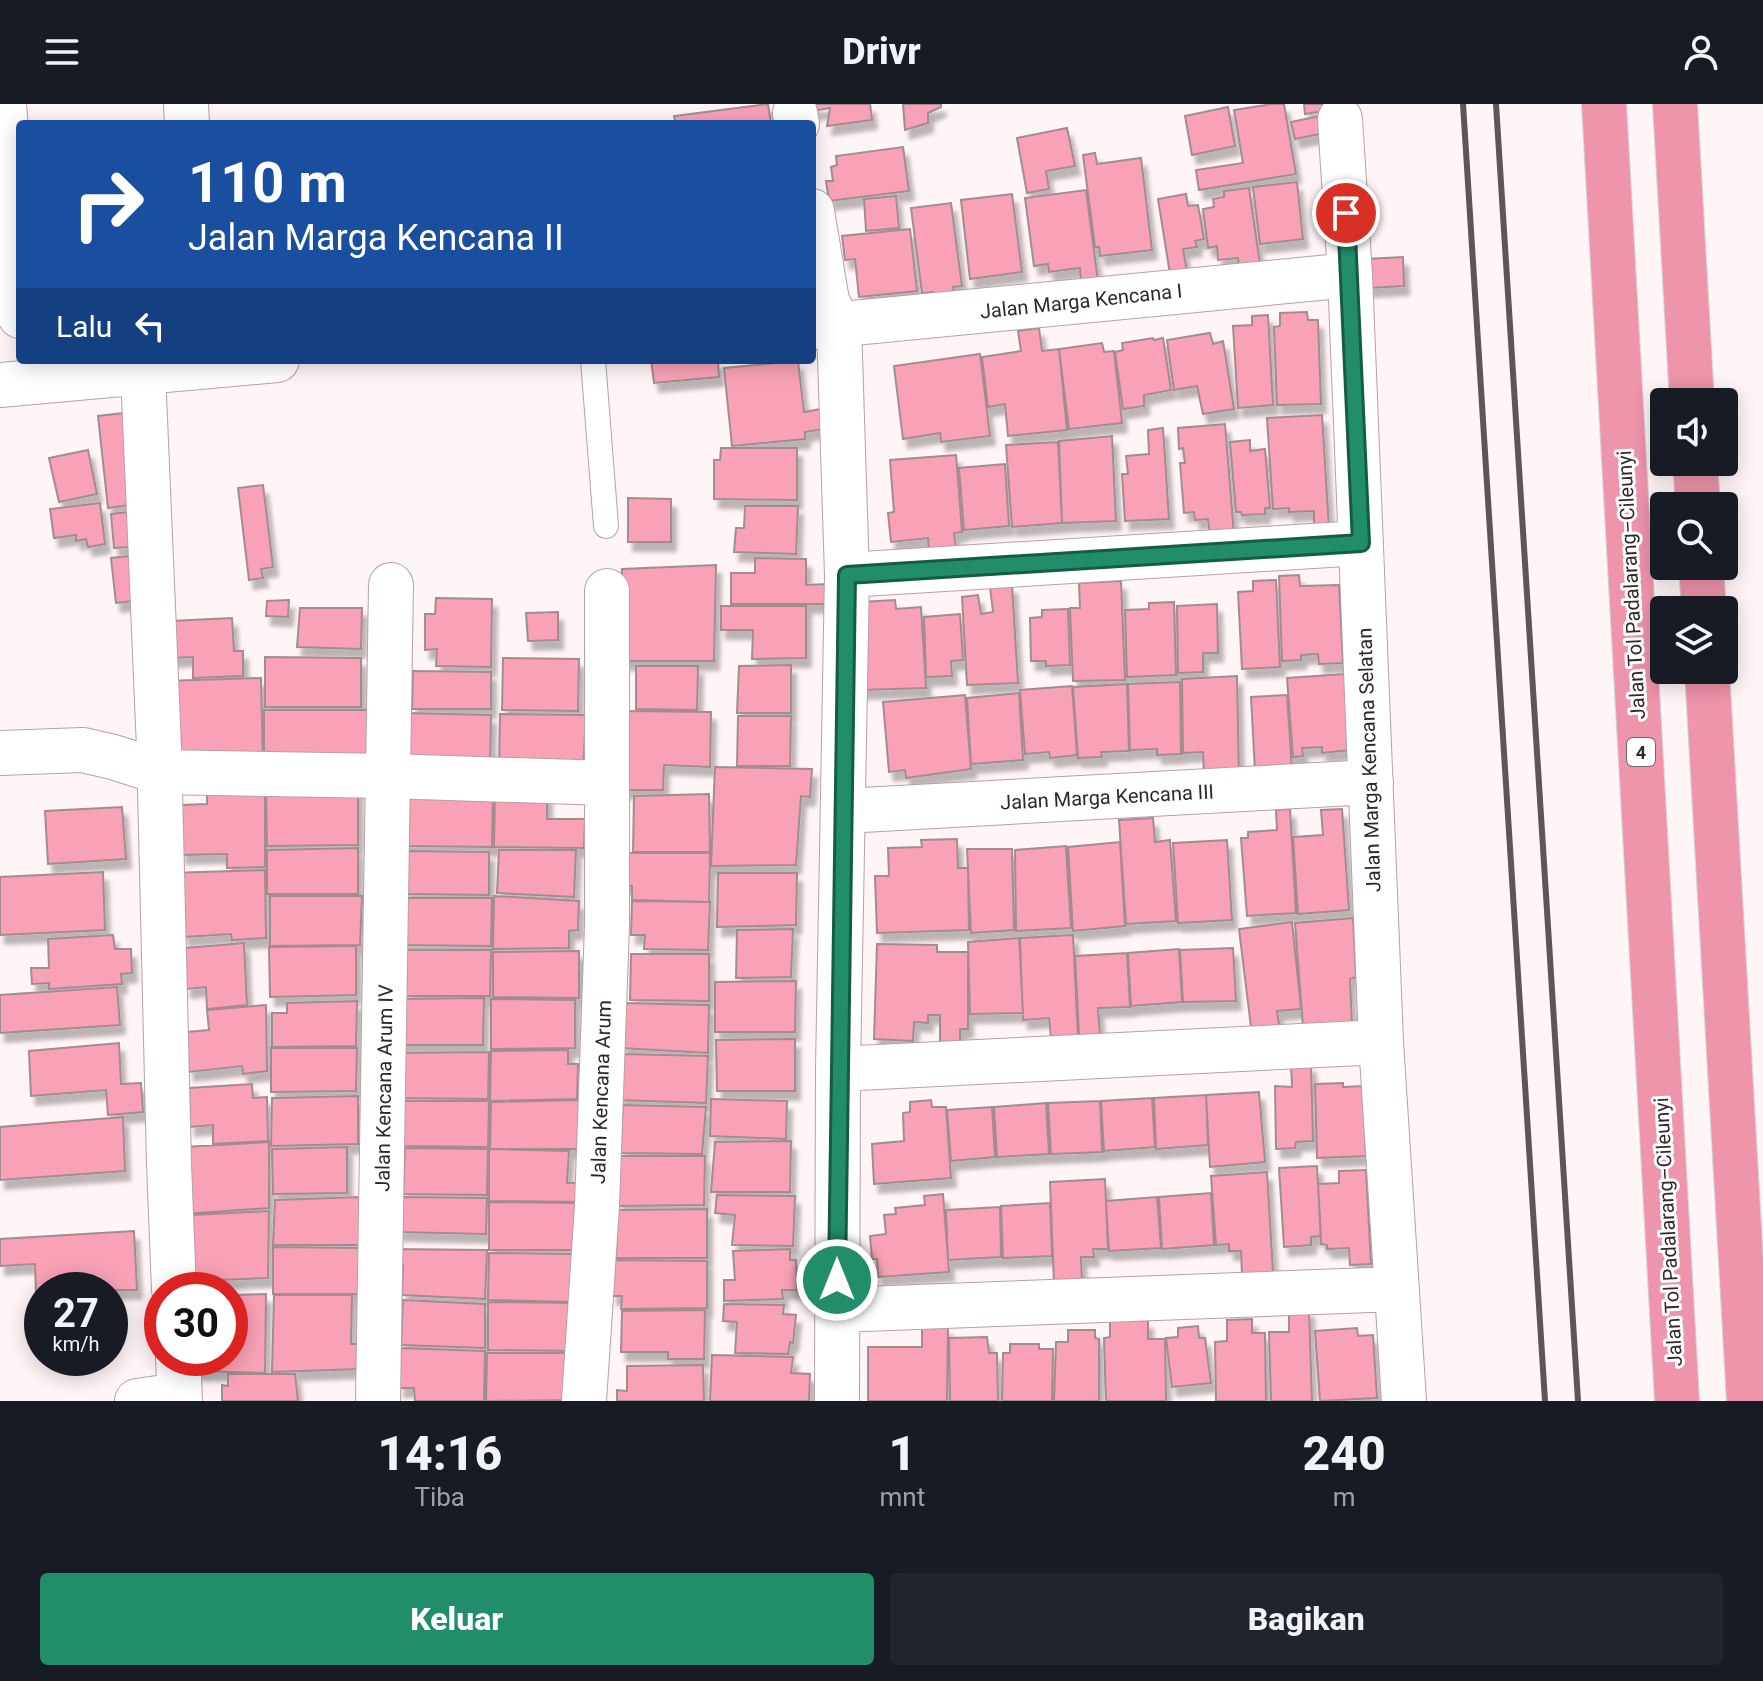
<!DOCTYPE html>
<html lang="id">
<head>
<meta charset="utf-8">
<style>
  :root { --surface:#171b24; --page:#20242c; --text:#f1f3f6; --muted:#9ea1a6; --accent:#218d6b }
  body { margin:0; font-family:Roboto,sans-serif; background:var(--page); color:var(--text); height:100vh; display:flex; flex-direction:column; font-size:30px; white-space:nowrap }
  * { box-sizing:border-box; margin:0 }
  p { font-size:26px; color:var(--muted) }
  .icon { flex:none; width:44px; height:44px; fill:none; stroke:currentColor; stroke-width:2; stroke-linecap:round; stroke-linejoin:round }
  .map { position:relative; height:1297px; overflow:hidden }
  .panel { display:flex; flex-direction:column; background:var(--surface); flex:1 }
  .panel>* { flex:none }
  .hud { position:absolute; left:16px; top:16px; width:800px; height:244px; border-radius:8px; box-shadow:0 4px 20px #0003; background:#1a4fa0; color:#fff; overflow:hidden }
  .fabs { position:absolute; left:1650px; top:284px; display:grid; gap:16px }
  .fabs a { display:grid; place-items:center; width:88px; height:88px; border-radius:8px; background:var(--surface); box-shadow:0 4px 20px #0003; font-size:40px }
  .speed { position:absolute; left:24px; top:1168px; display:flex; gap:16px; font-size:40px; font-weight:700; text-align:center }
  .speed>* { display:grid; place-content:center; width:104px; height:104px; border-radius:50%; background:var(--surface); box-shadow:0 4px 20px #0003; line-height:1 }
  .speed small { font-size:20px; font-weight:400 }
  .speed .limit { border:12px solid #d22; background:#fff; color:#111 }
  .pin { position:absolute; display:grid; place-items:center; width:68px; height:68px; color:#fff; margin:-34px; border:4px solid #fff; border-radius:50%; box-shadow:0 2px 8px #0007 }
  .me { position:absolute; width:88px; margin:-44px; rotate:0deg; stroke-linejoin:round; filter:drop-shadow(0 0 6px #0008) }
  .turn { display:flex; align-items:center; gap:28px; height:168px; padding:0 40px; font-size:36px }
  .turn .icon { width:104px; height:104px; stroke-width:2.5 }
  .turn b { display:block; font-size:56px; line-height:68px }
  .then { display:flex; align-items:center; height:76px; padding:0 40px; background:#0003; gap:16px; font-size:30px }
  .eta { display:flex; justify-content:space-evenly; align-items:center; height:136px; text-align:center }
  .eta b { font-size:48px; font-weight:800; line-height:56px }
  .primary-button { display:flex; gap:16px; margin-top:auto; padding:16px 40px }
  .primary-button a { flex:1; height:92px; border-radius:8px; background:var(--accent); color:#fff; font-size:32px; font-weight:800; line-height:92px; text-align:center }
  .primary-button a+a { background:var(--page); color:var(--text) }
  header { display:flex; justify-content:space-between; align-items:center; height:104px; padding:0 40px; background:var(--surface); font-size:36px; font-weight:800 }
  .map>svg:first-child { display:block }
</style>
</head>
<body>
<header><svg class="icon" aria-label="menu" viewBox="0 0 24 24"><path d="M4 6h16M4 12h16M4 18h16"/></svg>Drivr<svg class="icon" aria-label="person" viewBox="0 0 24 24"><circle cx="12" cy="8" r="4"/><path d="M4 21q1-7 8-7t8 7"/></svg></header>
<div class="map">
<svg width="1763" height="1297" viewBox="0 0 1763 1297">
  <defs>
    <filter id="shadow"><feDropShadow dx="5" dy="9" stdDeviation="2" flood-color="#0004"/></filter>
  </defs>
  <rect width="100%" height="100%" fill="#fff4f6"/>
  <path fill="#f9a2b7" stroke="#a38c91" stroke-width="2" filter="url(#shadow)" d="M768 0 771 20H676L674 12Z
    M805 0H870L872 16 827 22 830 4 806 8Z
    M903 0H941V3L928 9V19L905 26Z
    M1272 0H1284L1296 70 1199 86 1196 66 1243 59 1234 6Z
    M1304 0H1339L1340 4 1305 10Z
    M1228 3 1235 42 1192 51 1185 12Z
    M1325 11 1329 28 1295 35 1291 18Z
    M1067 24 1075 62 1046 67 1049 85 1027 89 1017 34Z
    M903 43 909 87 829 97 826 77H833L831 63 837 61 836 52Z
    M1095 49 1097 60 1141 54 1152 146 1100 152 1099 143H1095L1083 51Z
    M1297 78 1303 135 1260 140 1253 83Z
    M1249 84 1260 160 1239 163 1238 154 1218 156 1217 142 1208 144 1203 105 1214 103 1213 95 1224 93V87Z
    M1086 86 1098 178 1081 180 1080 164 1049 168 1048 160 1034 162 1025 94Z
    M1012 90 1022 168 970 175 961 96Z
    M1186 90 1188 102 1198 101 1204 135 1195 137 1197 143 1183 145 1187 167 1170 170 1158 95Z
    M896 92 899 124 866 127 864 95Z
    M951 99 962 182 953 183 955 196 934 199 933 188 922 189 911 104Z
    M910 125 917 187 859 193 855 155 845 156 842 132Z
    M1403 153 1404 182 1367 184 1366 155Z
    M1307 208 1308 216H1318L1321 300 1277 301 1274 223 1280 222V209Z
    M1268 211 1273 301 1238 304 1233 222 1252 221V212Z
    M1039 224 1042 247 1059 245 1067 326 1008 332 1005 300 988 303 982 253 1021 247 1018 227Z
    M1210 229 1213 240 1223 237 1234 305 1203 310 1197 282 1174 286 1167 236Z
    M1153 234 1154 236 1163 234 1171 286 1144 291V302L1123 305 1115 248 1123 246 1122 239Z
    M1102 239 1104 248 1114 247 1122 319 1069 325 1059 245Z
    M980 250 990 332 941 338 940 329 903 335 894 262Z
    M651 256H718L719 273 654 279Z
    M798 257 804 308 821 305 824 325 805 328V335L732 342 724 264Z
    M132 308 143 399 108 404 98 312Z
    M1322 311 1329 424H1314V407L1289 408V404L1273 405 1267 314Z
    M1225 320 1234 431 1210 432 1208 415 1195 416 1194 408 1184 409 1180 359H1185L1183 344 1179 345 1178 324Z
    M1163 324 1169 415 1125 417 1122 370H1128L1126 352 1149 350 1148 326Z
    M1112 332 1116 417 1062 419 1059 337Z
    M1250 336V347L1265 345 1270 404H1265V410L1242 411 1241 408H1236L1230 338Z
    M1058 338 1062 419 1012 423 1006 341Z
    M721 344H797V396L714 395V356H720Z
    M88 346 97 390 59 398 49 354Z
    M956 351 962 428 954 429 956 447 929 449 928 434 891 438 888 409 894 408 890 356Z
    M1005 360 1009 422 964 426 959 364Z
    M263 381 273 463 261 465 263 474 249 476 238 384Z
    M628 394 671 395V438H628Z
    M100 399 105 440 88 443 86 435 76 437V431L54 434 50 405Z
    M745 402H798L796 450 734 448 736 424H744Z
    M138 407 141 442 114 444 111 410Z
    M139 451 142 496 116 499 111 454Z
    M755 454 806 455V481L827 480V500H731V469H755Z
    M716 461 714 557H622V465Z
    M1299 471 1300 482 1339 481 1343 559 1319 560 1318 550 1301 551V556L1282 557 1279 472Z
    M1276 476 1280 563 1242 565 1238 488 1253 487V477Z
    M1121 477 1125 576 1073 577 1070 504H1080L1079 479Z
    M1012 481 1018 579 967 581 962 493 978 491 981 510 993 508 990 483Z
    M436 494 492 495 491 563 436 562 437 545 425 546V510H435Z
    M289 496 288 513 266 512 267 497Z
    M895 496 896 505 921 503 926 584 860 586V498Z
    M1174 498 1176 571 1127 573 1125 506 1149 505V499Z
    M1217 500 1218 549H1203V568L1178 569 1177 502Z
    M721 502H806V554L752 555 753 526H721Z
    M300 504H362L361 545 297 543Z
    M1068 505 1070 561 1046 562V557H1031L1030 514 1042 513V506Z
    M558 508V536L528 537 526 509Z
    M960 510 963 556 951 557 952 572 926 573 924 513Z
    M232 514 234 547H243V572L193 574V553L171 554 170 517Z
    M265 553 361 554V603H265Z
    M503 554 579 555 578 607 502 606Z
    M791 561V609H737L739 562Z
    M636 562H698L697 606 636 605Z
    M413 567 491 568V605H412Z
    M1345 570 1350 646 1322 649V643L1302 644 1303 652 1293 653 1287 574Z
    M1237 572 1239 671 1204 672 1203 648 1183 649 1182 575Z
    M261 574 263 661 181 665V632H173L165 577Z
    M1180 578 1181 650 1157 651V645L1130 646 1128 580Z
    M1127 580 1129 647 1101 648 1102 653 1078 654 1073 583Z
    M1072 582 1077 651 1050 654 1049 648 1025 650 1020 586Z
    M1019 589 1023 656 971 660 967 594Z
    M965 591 971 665 906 674 905 666 889 668 883 598Z
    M1287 591 1292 665 1255 667 1251 593Z
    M264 606H369V661H264Z
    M623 607 711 608 710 663 664 661 663 686H623Z
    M406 609 491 611 490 667 397 651Z
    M500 610 586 611 583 668 499 666Z
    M738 612H791L790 662H737Z
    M715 663 812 665 810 693 801 692 796 761 711 762Z
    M358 680V741L267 742 266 683Z
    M265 683V763L227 764V750L181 751 180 701 207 700V685Z
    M406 687H493L492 743 403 742Z
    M495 688 547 690V715H585L584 744 494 743Z
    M709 690 710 748H633L634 692Z
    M122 703 126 755 48 760 45 707Z
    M1290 705 1296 809 1247 812 1241 734H1248V728L1277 726 1276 706Z
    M1342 705 1349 806 1298 810 1293 733 1323 731 1321 706Z
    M1153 714 1155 738 1170 736 1176 817 1126 820 1119 716Z
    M957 735 958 764H968L969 826 877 829 875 772H889L888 744 922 743 921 736Z
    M1227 736 1232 816 1178 819 1173 739Z
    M1120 738 1125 822 1073 827 1068 743Z
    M1066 742 1071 824 1016 827 1015 746Z
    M358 744V790H267V746Z
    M967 745H1012L1014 826 971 829Z
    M499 746H576L574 793 497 789Z
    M405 747 489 748V791L404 790Z
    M622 749H710L709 798 632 796V782L621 781Z
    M265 766 266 834 232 836 231 830 184 833 169 769Z
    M103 768 105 826 0 831V773Z
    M718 769H797L796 821 717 823Z
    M270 792H362L360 841 270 842Z
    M494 792 579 797 578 826 569 827V844L493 845Z
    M399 794H492L491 842 398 841Z
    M632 797 710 798 708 846 644 845 645 831H631Z
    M1353 814 1356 873 1350 875 1352 922 1303 923 1295 819Z
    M1292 818 1301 905 1277 907 1280 927 1252 931 1239 825Z
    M793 825 791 873 736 874 737 826Z
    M113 831 115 845H131L132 869 121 870 122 880 49 885V879L32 880 31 864H49L48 835Z
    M1073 831 1078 933 1051 934 1049 914 1023 916 1020 834Z
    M1019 834 1023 909 970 910 968 838Z
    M244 839 247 901 207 905 206 883 186 885 185 844Z
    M877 840 937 841V848H968V925H960V938H940V911H928V919L914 918 913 937 874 935Z
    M356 842V891L270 893 269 843Z
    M1233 844 1236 897 1183 898 1180 846Z
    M1179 845 1182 898 1131 902 1128 849Z
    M406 846H491L490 892H405Z
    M579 847V894L493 893V848Z
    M1127 849 1130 903 1098 904 1100 931H1079L1075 852Z
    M631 850H709V897L630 896Z
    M796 877 795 928H715V878Z
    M117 883 120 921 0 929V891Z
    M484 894 483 941H392L393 895Z
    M491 895 575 896V944L491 945Z
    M357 897 356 942 272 943V909H287V899Z
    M623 899 709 901 708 949 621 944Z
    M266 901 267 967 243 970 242 962 189 968 187 928 209 926 207 906Z
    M795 935V987H717L716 936Z
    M119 939 121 980 141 979 143 1008 108 1011 106 986 31 992 29 947Z
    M271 944H357L356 987 271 988Z
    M568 946V960H578L577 995 490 997 491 947Z
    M489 948 488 995 390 994 393 949Z
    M621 950 708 952 706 999 618 996Z
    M1311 960 1313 1037 1296 1038 1295 1044 1276 1045 1275 982 1292 983 1291 961Z
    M1343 979V983L1363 982 1366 1052 1317 1054 1315 980Z
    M252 980 253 994 267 993 268 1037 213 1040V1021L190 1023 189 984Z
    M1259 988 1265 1058 1210 1063 1206 991Z
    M1206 991 1208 1041 1156 1045 1154 994Z
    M358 992V1040L271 1042 272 994Z
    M1152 994 1155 1043 1104 1047 1101 997Z
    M711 995 787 997 786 1035 710 1032Z
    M579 996 578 1045H490L491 998Z
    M931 996 932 1003H946L951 1074 874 1080 872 1040 904 1037 903 1009 910 1008V998Z
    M402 997H489L488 1043 400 1042Z
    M1100 997 1102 1048 1051 1050 1048 999Z
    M1046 999 1049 1050 997 1053 994 1003Z
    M623 1001 706 1003 702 1050 620 1049Z
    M992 1003 995 1053 951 1057 947 1006Z
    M123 1013 125 1067 0 1076V1023Z
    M791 1037 790 1088H711L715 1038Z
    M269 1038V1104L184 1110V1043Z
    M347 1043V1089L273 1090 272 1045Z
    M405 1044 488 1045 487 1091 403 1090Z
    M489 1045 569 1047 567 1079H581V1098L489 1097Z
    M617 1052H705L704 1101 617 1102Z
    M1317 1062 1321 1132 1311 1133V1141L1284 1143 1279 1064Z
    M1366 1066 1371 1160 1350 1161 1349 1144 1327 1145V1141L1321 1140 1318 1080 1339 1079V1067Z
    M1267 1068 1273 1168 1242 1171 1241 1147H1229V1140L1216 1141 1211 1072Z
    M1105 1075 1108 1145H1093L1094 1153H1081L1082 1179 1054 1180 1050 1078Z
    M1211 1089 1214 1141 1162 1145 1159 1093Z
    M943 1090 949 1168 878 1173 877 1155H872L870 1132 886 1130 884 1111 896 1110 895 1104 925 1101 924 1092Z
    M717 1091 795 1092 793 1142 732 1141 735 1111 715 1109Z
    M361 1093V1141H273L275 1096Z
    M399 1093 487 1094 486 1130 397 1128Z
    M1157 1093 1161 1144 1109 1147 1106 1097Z
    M489 1098 576 1099V1146H489Z
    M1050 1099 1052 1152 1003 1154 1001 1102Z
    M1000 1103 1001 1153 948 1156 946 1106Z
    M707 1105V1154H616L617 1106Z
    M269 1107 268 1174 193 1177 192 1111Z
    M134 1127 137 1186H42V1191L36 1192 35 1160 0 1162V1135Z
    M273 1143 361 1144V1190H273Z
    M391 1145 487 1146 485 1195 402 1191 403 1161H391Z
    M790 1145V1156H796L797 1186H782L783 1195 724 1197V1176H735L733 1147Z
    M489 1149 579 1150 578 1198 488 1196Z
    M612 1156 707 1157V1204L621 1205 622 1192H612Z
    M266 1190 265 1269 192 1267V1254H230V1191Z
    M274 1191H352L351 1240H361V1265L272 1268Z
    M403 1196 485 1200V1244L401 1241Z
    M488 1198 576 1199 575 1247 488 1246Z
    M724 1200 784 1201 783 1210 796 1211 793 1239 790 1238 788 1250 735 1249 737 1218 723 1217Z
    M1289 1205H1309L1312 1297H1271L1269 1228H1289Z
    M705 1206 704 1255H668V1248H621L622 1207Z
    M1252 1215V1229H1265L1266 1297H1216L1215 1238 1227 1237V1216Z
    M1148 1216V1235H1165L1166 1297H1106L1104 1234 1110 1233V1217Z
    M922 1222 948 1223 947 1297H868V1243H922Z
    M1198 1222 1199 1234H1205L1211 1279 1172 1283 1166 1234 1178 1233V1224Z
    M1357 1224 1358 1232 1373 1231 1377 1294 1320 1297 1315 1227Z
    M1068 1226H1095V1234L1099 1235V1297H1054L1056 1238H1068Z
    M987 1233 989 1249H997L998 1297H950L949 1234Z
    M1010 1240H1039V1245H1053L1052 1297H1002L1003 1249H1010Z
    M401 1244 485 1247 484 1297H415L414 1284H399Z
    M487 1249H573V1296L486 1297Z
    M712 1251 793 1253 791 1269 810 1270 809 1297H710Z
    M703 1261 704 1297H617V1286L627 1287V1262Z
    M228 1270H295L298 1297H222V1281L228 1282Z"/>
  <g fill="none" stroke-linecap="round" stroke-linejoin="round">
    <g stroke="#b8a0a5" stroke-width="26">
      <path id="lane" d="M593 256 606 422"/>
    </g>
    <g stroke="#b8a0a5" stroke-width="46">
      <path id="street" d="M4 0 20 212
        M186 0 187 20
        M795 9 797 20
        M1340 15 1350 171 1381 938 1404 1297
        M812 107 827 197 839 221 847 471 838 965 837 1297
        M812 223 1350 171
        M143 268 159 644 169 1060 174 1186
        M0 281 277 256
        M847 471 1361 439
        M0 649 83 646 113 653 160 668 387 672 607 679
        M844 707 1371 678
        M838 965 1381 938
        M837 1206 1397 1185
        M178 1254 180 1297
        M137 1297 179 1291
        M378 1297 391 481
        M584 1297 597 1102 607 821V487"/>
    </g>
    <g stroke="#d6d4d4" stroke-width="46">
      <path id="highway" d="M1604 0 1677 1297
        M1675 0 1692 298
        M1695 358 1698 402
        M1701 462 1704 506
        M1707 566 1749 1297"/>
    </g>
    <use href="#lane" stroke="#fff" stroke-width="24"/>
    <use href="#street" stroke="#fff" stroke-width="44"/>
    <use href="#highway" stroke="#ee94ab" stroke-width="44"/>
    <path stroke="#5f5557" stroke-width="6" d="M1463 0 1545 1297
      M1496 0 1578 1297"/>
  </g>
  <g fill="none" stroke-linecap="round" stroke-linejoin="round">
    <g stroke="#155c46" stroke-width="20">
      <path id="route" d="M837 1176 847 471 1361 439 1346 109"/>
    </g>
    <use href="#route" stroke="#218d6b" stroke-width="14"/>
  </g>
  <g text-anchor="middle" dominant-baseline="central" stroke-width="6" stroke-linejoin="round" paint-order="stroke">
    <rect fill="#fff" stroke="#70686a" stroke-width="2" x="1627" y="634" width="28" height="28" rx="6"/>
    <g font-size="18" font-weight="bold" fill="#32282a">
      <text x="1641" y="648">4</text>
    </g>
    <g font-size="20" fill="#32282a" stroke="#fff">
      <text transform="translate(1081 197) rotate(-6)">Jalan Marga Kencana I</text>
      <text transform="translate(1631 481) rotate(-93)">Jalan Tol Padalarang–Cileunyi</text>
      <text transform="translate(1369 656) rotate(-92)">Jalan Marga Kencana Selatan</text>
      <text transform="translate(1107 693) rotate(-3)">Jalan Marga Kencana III</text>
      <text transform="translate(384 984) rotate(-89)">Jalan Kencana Arum IV</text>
      <text transform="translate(601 988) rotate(-88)">Jalan Kencana Arum</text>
      <text transform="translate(1668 1128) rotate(-93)">Jalan Tol Padalarang–Cileunyi</text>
    </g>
  </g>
</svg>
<div class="fabs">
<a><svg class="icon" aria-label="sound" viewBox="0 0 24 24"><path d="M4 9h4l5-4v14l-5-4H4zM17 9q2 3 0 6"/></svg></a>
<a><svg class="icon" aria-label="search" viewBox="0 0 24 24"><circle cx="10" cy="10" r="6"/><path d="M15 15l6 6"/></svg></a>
<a><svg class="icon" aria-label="layers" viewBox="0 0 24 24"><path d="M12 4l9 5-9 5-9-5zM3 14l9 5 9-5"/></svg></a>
</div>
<div class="speed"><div>27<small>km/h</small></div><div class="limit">30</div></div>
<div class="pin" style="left:1346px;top:109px;background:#d93025"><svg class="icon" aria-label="arrive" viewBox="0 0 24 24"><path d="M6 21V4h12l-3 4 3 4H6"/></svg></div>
<svg class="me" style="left:837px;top:1176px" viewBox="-20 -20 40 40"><circle r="17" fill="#218d6b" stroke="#fff" stroke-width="3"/><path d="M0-11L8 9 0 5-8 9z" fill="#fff"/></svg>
<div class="hud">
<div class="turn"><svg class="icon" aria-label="right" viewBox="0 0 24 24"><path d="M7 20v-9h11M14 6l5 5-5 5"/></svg><div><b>110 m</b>Jalan Marga Kencana II</div></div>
<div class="then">Lalu<svg class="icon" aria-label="left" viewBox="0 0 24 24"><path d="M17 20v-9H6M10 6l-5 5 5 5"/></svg></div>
</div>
</div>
<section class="panel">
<div class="eta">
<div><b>14:16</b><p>Tiba</p></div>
<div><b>1</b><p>mnt</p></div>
<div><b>240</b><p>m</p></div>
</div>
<div class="primary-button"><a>Keluar</a><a>Bagikan</a></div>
</section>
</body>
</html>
